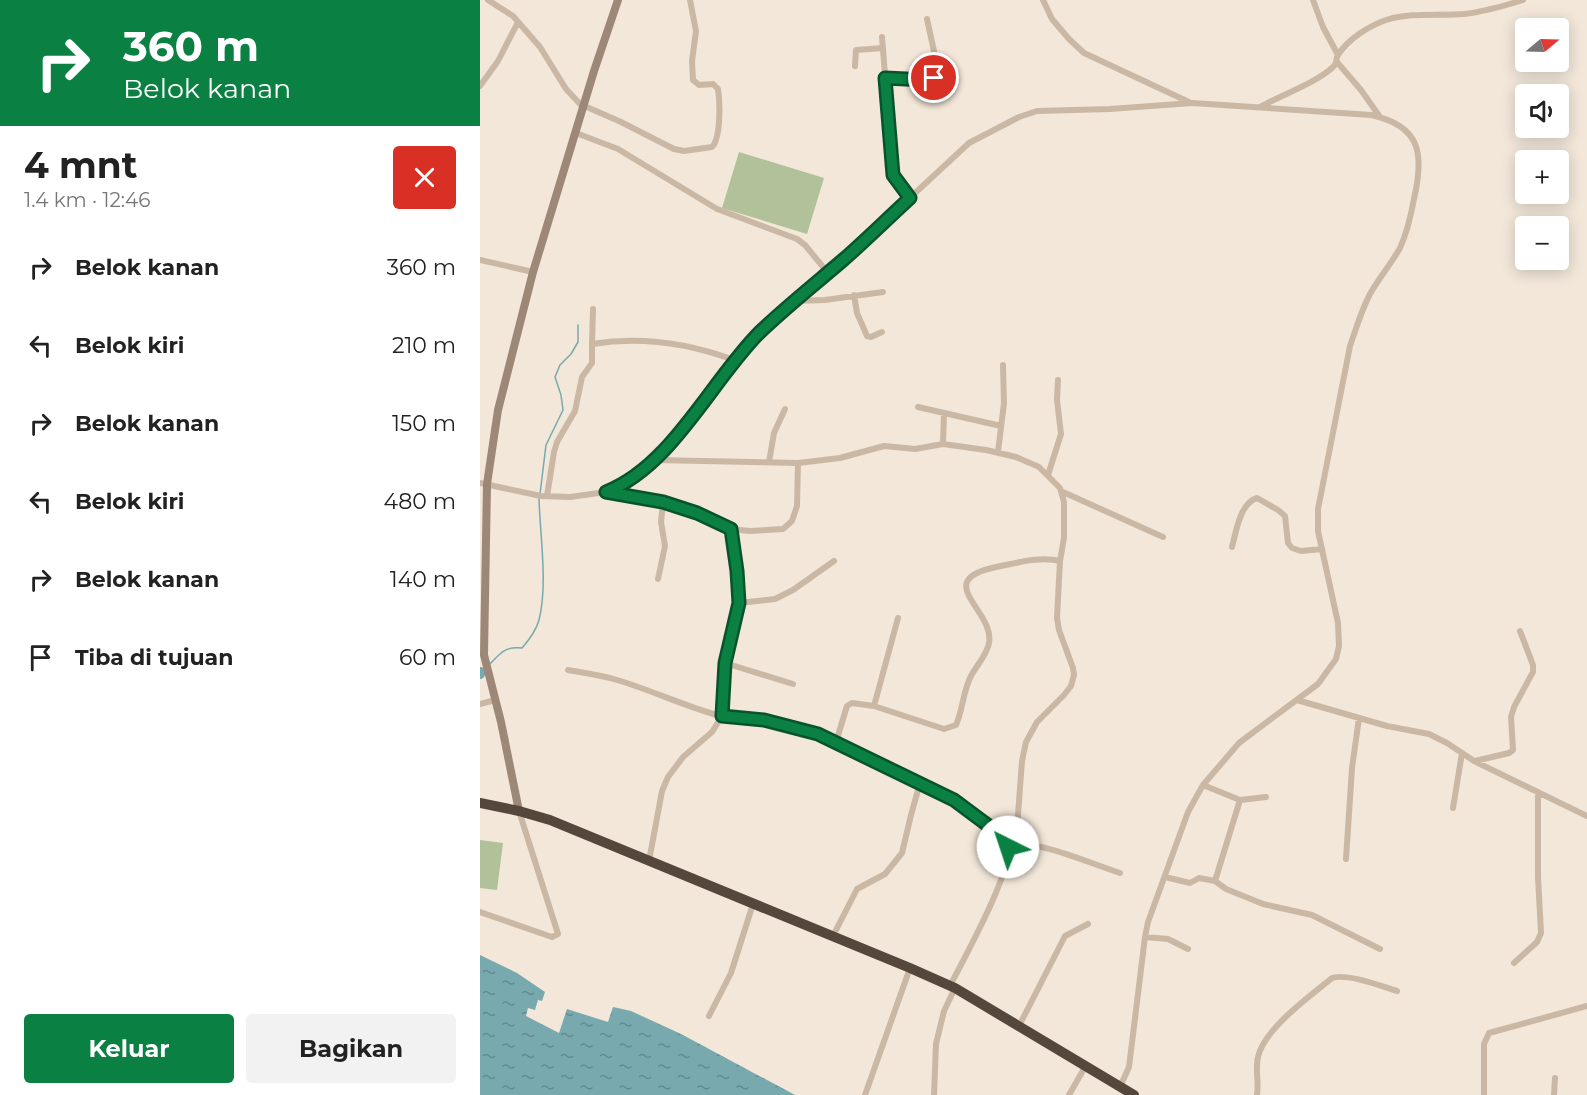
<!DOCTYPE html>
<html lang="id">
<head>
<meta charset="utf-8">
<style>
  :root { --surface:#fff; --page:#f2f2f2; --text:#222; --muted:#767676; --accent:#0b8043 }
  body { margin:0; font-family:Montserrat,sans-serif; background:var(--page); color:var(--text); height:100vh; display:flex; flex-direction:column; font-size:22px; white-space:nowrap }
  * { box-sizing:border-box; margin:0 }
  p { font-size:20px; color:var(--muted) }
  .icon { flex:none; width:33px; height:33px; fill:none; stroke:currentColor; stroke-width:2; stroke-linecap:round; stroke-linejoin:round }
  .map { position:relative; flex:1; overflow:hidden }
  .panel { display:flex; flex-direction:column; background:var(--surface); width:480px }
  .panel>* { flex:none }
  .top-card { background:#0b8043; color:#fff; overflow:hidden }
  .needle { width:39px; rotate:71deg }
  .tools { position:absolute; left:1035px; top:18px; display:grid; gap:12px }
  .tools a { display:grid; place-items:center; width:54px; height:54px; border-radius:6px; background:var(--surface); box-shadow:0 3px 15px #0003; font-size:30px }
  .pin { position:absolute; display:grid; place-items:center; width:51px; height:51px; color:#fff; margin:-26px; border:3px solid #fff; border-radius:50%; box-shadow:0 2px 6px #0007 }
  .me { position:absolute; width:66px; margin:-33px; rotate:319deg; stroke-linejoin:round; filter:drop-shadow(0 0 4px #0008) }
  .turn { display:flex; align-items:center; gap:21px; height:126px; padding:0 24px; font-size:27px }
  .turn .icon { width:78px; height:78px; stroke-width:2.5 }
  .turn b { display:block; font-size:42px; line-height:51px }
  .round { display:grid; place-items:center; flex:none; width:63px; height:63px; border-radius:6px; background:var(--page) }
  .summary { display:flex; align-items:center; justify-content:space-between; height:102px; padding:0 24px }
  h1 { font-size:36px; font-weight:700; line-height:45px }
  .cta { display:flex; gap:12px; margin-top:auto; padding:12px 24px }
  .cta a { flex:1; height:69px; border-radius:6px; background:var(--accent); color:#fff; font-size:24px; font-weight:700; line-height:69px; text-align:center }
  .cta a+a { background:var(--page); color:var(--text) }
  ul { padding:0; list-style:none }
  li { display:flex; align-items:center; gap:18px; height:78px; padding:0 24px }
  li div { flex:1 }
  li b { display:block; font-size:22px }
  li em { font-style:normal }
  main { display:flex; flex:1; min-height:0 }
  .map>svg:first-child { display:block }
</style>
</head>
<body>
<main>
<section class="panel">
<div class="top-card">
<div class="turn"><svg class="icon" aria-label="right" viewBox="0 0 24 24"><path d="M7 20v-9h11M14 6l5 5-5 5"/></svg><div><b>360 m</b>Belok kanan</div></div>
</div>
<div class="summary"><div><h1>4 mnt</h1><p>1.4 km · 12:46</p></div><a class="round" style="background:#d93025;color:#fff"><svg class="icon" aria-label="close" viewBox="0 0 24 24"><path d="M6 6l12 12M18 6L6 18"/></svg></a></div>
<ul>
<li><svg class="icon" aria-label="right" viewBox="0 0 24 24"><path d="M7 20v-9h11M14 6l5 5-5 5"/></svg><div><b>Belok kanan</b></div><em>360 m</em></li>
<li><svg class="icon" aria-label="left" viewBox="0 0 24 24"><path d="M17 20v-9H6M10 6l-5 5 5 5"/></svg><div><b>Belok kiri</b></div><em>210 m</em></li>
<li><svg class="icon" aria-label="right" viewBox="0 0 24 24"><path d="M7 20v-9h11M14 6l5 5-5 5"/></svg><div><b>Belok kanan</b></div><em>150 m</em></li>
<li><svg class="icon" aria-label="left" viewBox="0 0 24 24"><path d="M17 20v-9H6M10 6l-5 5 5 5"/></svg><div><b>Belok kiri</b></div><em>480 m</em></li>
<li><svg class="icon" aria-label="right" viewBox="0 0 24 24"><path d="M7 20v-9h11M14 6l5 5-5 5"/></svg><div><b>Belok kanan</b></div><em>140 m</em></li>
<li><svg class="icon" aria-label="arrive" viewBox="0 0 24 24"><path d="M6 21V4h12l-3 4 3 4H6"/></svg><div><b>Tiba di tujuan</b></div><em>60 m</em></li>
</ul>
<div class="cta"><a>Keluar</a><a>Bagikan</a></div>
</section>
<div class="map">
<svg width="1107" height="1095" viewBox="0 0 1107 1095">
  <defs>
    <pattern id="water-ripples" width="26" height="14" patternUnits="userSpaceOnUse" patternTransform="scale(1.5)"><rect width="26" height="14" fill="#78a9af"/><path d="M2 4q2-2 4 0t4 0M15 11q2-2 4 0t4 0" fill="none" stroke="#638a8e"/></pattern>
  </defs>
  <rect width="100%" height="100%" fill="#f2e7d9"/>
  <path fill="#b1c199" d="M259 152 344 178 327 234 242 208Z
    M0 840 23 843 17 890 0 888Z"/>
  <path fill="url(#water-ripples)" d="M0 955 37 973 65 992 62 1001 58 1000 55 1010 48 1008 46 1016 79 1033 87 1009 128 1022 133 1007 151 1011 201 1034 315 1095H0Z"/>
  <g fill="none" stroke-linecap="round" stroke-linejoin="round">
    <path stroke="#78a9af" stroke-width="1.5" d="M60 494 66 445 83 410 81 395 75 377 80 365 91 354 98 342V325
      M10 664C21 652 26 646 42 648 49 640 56 631 59 620 68 585 60 535 59 499"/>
    <path stroke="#78a9af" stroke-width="10" d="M0 674 1 672"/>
    <path stroke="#cab8a5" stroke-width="6" d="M8 0 33 16 60 47 86 89 100 104 141 122 194 149 204 151 232 147C241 138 240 102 238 89L233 84 219 85 213 80 212 61 216 31 210 0
      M563 0 572 19 589 39 604 53 709 102
      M833 0 843 27 858 55
      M402 37 413 175 430 198
      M857 62 881 90 900 117
      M375 66 376 50 403 48
      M405 78 447 80C455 80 458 72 457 65L447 19
      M0 86 18 61 38 22
      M780 107C801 95 836 83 853 67 858 63 855 60 858 55 868 39 889 26 906 20 932 12 958 16 984 14 1004 12 1024 6 1043 0
      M96 133 138 149 237 209 317 239 325 245 348 273
      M0 260 53 272
      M374 295 377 313 387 336 391 337 402 332
      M315 301 345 300 403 292
      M112 344 113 309
      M438 407 521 426
      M463 444 464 413
      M518 452 524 403 523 365
      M289 462 294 433 305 409
      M318 463 360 458 404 446 435 449 463 444 506 450 536 457 559 467 580 488 584 502V538L580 561 577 618 579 630 593 668 594 675 591 686 584 695 557 722 546 742 542 761 537 828 532 842
      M568 475 581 434 577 400 578 380
      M0 483 61 496 90 497 126 492 150 480 175 460 222 404 254 360 281 332 364 259 489 143 539 117 557 111 630 109 712 103 891 115C942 126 944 155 934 199 931 215 927 233 920 248 911 264 899 278 890 294 881 311 876 329 870 346L838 509V531L858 623 859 646 856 659 838 684 759 743 723 785 708 812 668 922 665 937 649 1067 640 1087
      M583 492 683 537
      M129 493 183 502 217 513 251 529 270 531 303 529 312 521 317 506 318 463 175 460
      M67 496 74 452 77 442 95 411 102 377 112 363V344C161 336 208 343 254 360
      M752 547C756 532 760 503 777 498L798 510 805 516 808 543 812 548 821 551 842 549
      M178 579 185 546 181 522 183 502
      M259 603 295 599 313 590 354 561
      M245 663 313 684
      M88 670C104 673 121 675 137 680 171 690 204 706 240 716 261 721 285 718 307 725 344 735 518 811 528 845 534 869 483 960 470 986
      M817 700 907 726 949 734 967 743 994 761 1107 816
      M0 704 15 700
      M394 706 418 618
      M356 742 367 706 372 703 394 706 464 729 476 725C483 709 483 691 491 676 496 666 507 655 509 643 515 610 450 581 516 567 537 563 559 556 580 561
      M995 761 1029 753 1033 750 1031 717 1034 707 1053 672V665L1040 631
      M723 785 760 800 786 797
      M973 808 982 753
      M531 842C569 845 604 861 640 873
      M866 859 872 768 879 718
      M169 861 182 791 188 777 203 757 232 732 242 716 245 663 259 603 257 571 251 529
      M685 877 710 883 719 878 735 881 746 889 783 904 832 915 900 949
      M735 881 760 800
      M0 912 72 937 78 934 39 811
      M353 936 377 889 405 874 422 853 431 815 440 783
      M665 937 688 939 708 949
      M1034 963 1057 942 1061 933 1058 877V792
      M229 1016 251 973 273 904
      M539 1026 585 936 608 924
      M385 1095 430 968
      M454 1095 456 1044 464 1011 475 988
      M589 1095 605 1067
      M777 1095C779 1082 775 1069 778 1057 784 1029 830 996 852 978 868 973 901 986 917 991
      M1004 1095V1044L1009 1033 1107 1006
      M1074 1095 1075 1078"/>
    <path stroke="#9d8776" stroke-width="8" d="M39 811 21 722 4 655 7 484 18 410 53 272 114 71 138 0"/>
    <path stroke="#56473d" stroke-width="10" d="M0 803 39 811 70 820 430 968 475 988 654 1095"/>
  </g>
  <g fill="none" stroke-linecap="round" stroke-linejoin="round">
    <g stroke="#07532c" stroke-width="15">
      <path id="route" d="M454 78 447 80 405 78 413 175 430 198C407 219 386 240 363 260 335 284 306 307 280 332 231 381 192 466 126 492L183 502 217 513 251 529 257 571 259 603 245 663 242 716 284 720 338 734 474 800 525 838 528 847"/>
    </g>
    <use href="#route" stroke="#0b8043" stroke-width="10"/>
  </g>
</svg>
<div class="tools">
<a><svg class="needle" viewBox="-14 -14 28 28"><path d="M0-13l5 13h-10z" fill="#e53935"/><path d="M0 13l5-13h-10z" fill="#767676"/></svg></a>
<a><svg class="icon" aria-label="sound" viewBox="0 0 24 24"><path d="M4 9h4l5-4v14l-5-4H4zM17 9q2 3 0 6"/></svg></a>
<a>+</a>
<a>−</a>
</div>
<div class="pin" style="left:454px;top:78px;background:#d93025"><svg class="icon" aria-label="arrive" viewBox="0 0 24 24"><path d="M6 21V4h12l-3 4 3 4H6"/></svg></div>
<svg class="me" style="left:528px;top:847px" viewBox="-20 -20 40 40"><circle r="19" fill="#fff"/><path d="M0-13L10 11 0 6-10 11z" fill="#0b8043"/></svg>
</div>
</main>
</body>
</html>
